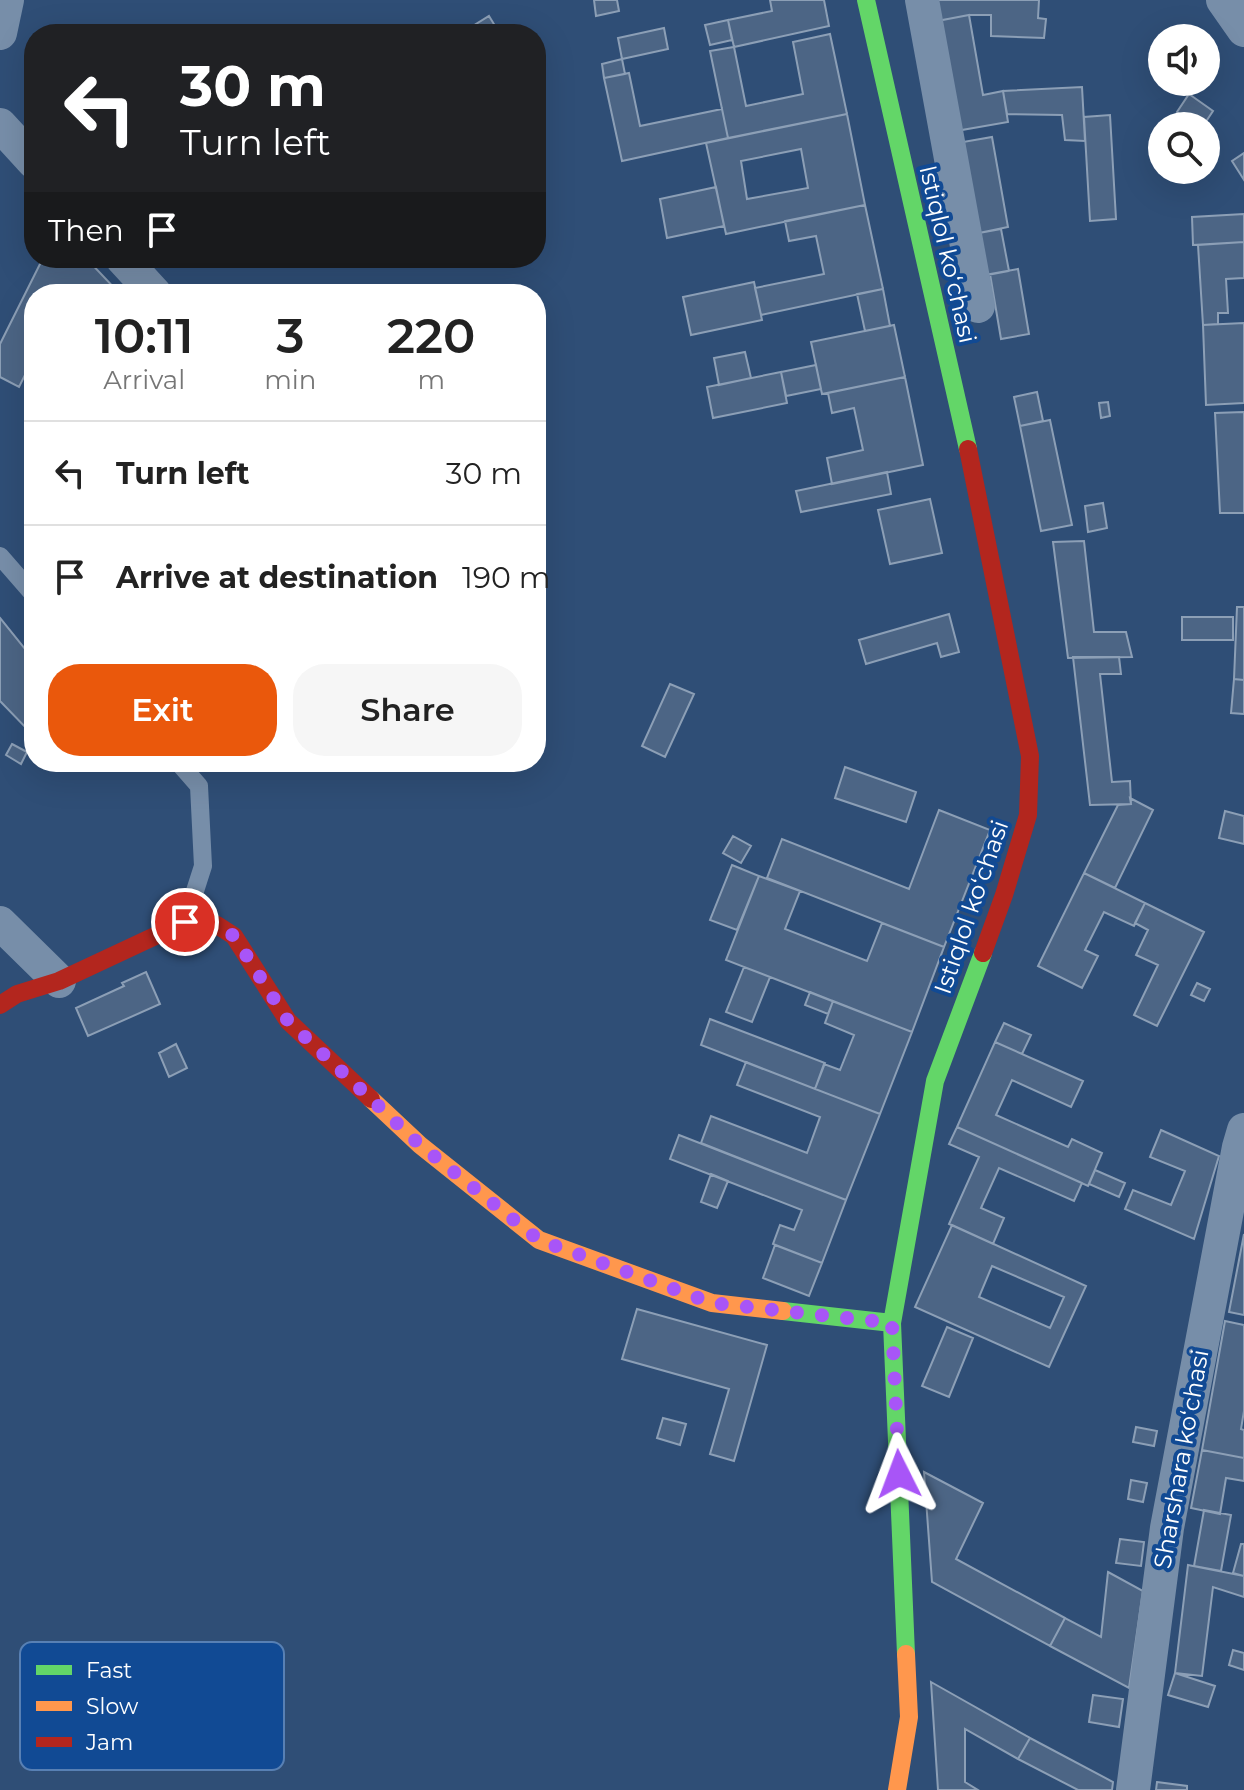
<!DOCTYPE html>
<html lang="en">
<head>
<meta charset="utf-8">
<style>
  :root { --surface:#fff; --page:#f6f6f6; --text:#222; --muted:#767676; --line:#e0e0e0; --accent:#ea580c }
  body { margin:0; font-family:Montserrat,sans-serif; background:var(--page); color:var(--text); height:100vh; display:flex; flex-direction:column; font-size:30px; white-space:nowrap }
  * { box-sizing:border-box; margin:0 }
  p { font-size:26px; color:var(--muted) }
  .icon { flex:none; width:44px; height:44px; fill:none; stroke:currentColor; stroke-width:2; stroke-linecap:round; stroke-linejoin:round }
  .map { position:relative; flex:1; overflow:hidden }
  .sheet { position:absolute; left:24px; top:284px; width:522px; height:488px; display:flex; flex-direction:column; background:var(--surface); border-radius:32px; box-shadow:0 8px 32px #0002 }
  .sheet>* { flex:none }
  .hud { position:absolute; left:24px; top:24px; width:522px; height:244px; border-radius:32px; box-shadow:0 8px 32px #0002; background:#202124; color:#fff; overflow:hidden }
  .controls { position:absolute; left:1148px; top:24px; display:grid; gap:16px }
  .controls a { display:grid; place-items:center; width:72px; height:72px; border-radius:50%; background:var(--surface); box-shadow:0 8px 32px #0002; font-size:40px }
  .pin { position:absolute; display:grid; place-items:center; width:68px; height:68px; color:#fff; margin:-34px; border:4px solid #fff; border-radius:50%; box-shadow:0 2px 8px #0007 }
  .me { position:absolute; width:88px; margin:-44px; rotate:357deg; stroke-linejoin:round; filter:drop-shadow(0 0 6px #0008) }
  .turn { display:flex; align-items:center; gap:28px; height:168px; padding:0 24px; font-size:36px }
  .turn .icon { width:104px; height:104px; stroke-width:2.5 }
  .turn b { display:block; font-size:56px; line-height:68px }
  .then { display:flex; align-items:center; height:76px; padding:0 24px; background:#0003; gap:16px; font-size:30px }
  .eta { display:flex; justify-content:space-evenly; align-items:center; height:136px; text-align:center }
  .eta b { font-size:48px; font-weight:600; line-height:56px }
  .action { display:flex; gap:16px; margin-top:auto; padding:16px 24px }
  .action a { flex:1; height:92px; border-radius:32px; background:var(--accent); color:#fff; font-size:32px; font-weight:600; line-height:92px; text-align:center }
  .action a+a { background:var(--page); color:var(--text) }
  ul { padding:0; list-style:none }
  li { display:flex; align-items:center; gap:24px; height:104px; padding:0 24px; border-top:2px solid var(--line) }
  li div { flex:1 }
  li b { display:block; font-size:30px }
  li em { font-style:normal }
  .map>svg:first-child { display:block }
</style>
</head>
<body>
<div class="map">
<svg width="1244" height="1790" viewBox="0 0 1244 1790">
  <rect width="100%" height="100%" fill="#2f4e76"/>
  <path fill="#4c6585" stroke="#8c9fb6" stroke-width="2" fill-rule="evenodd" d="M594 0H617L619 11 596 16Z
    M770 0H824L829 26 734 47 728 20 772 11Z
    M934 0H1039L1038 18 1046 19 1044 38 991 36V15H969L937 21Z
    M969 15 983 95 1003 91 1008 122 956 131 937 21Z
    M489 16 500 34H460Z
    M728 20 732 40 710 45 705 25Z
    M664 28 668 49 622 59 618 38Z
    M830 34 847 114 728 138 710 51 734 47 746 106 803 94 793 42Z
    M622 59 625 74 604 78 602 64Z
    M629 73 640 126 722 109 728 138 622 161 604 78Z
    M1082 87 1085 141 1065 140 1062 115 1007 114 1003 91Z
    M1189 94 1213 111 1203 126H1198L1177 112Z
    M847 114 865 205 726 234 706 143ZM801 149 808 188 747 199 741 161Z
    M1110 115 1116 219 1090 221 1084 117Z
    M992 137 1008 227 979 233 963 142Z
    M1244 153V180L1232 161Z
    M716 187 724 226 667 238 660 199Z
    M865 205 883 289 761 315 755 288 824 274 816 236 789 241 785 221Z
    M1244 214V242L1193 245 1192 217Z
    M1001 229 1009 271 987 275 979 233Z
    M1244 242V278L1226 279 1228 313H1218V324L1203 325 1198 245Z
    M43 258H86L120 294H34V357L19 387 0 377V344Z
    M1018 269 1029 334 1001 339 990 274Z
    M754 282 762 320 691 335 683 297Z
    M883 289 890 326 865 331 857 294Z
    M1244 323V403L1206 405 1203 325Z
    M894 325 905 377 822 394 811 342Z
    M745 352 751 378 719 385 714 358Z
    M816 365 821 389 786 396 781 372Z
    M781 372 787 403 713 418 707 387Z
    M905 377 923 465 832 484 827 458 863 450 854 408 832 413 828 393Z
    M1037 392 1043 421 1020 426 1014 397Z
    M1108 402 1110 416 1101 418 1099 403Z
    M1244 412V513H1220L1215 413Z
    M1050 420 1072 525 1041 531 1020 426Z
    M887 472 891 494 801 512 796 491Z
    M930 499 942 553 890 564 878 510Z
    M1103 503 1107 528 1088 532 1085 506Z
    M1084 541 1094 632H1126L1132 657 1068 658 1053 542Z
    M1237 607H1244V680L1234 679Z
    M949 614 959 652 941 657 937 643 866 664 859 640Z
    M1182 617H1233V640H1182Z
    M0 618 34 660V727L29 731 0 701Z
    M1073 657H1119L1121 674H1100L1112 782 1130 781 1131 804 1090 805Z
    M1234 679 1244 680V714L1231 713Z
    M670 684 694 694 665 757 642 746Z
    M12 744 27 752 21 764 6 755Z
    M845 767 916 792 906 822 835 798Z
    M1130 798 1153 810 1115 888 1084 873 1118 805 1131 804Z
    M939 810 990 830 944 947 767 878 782 839 909 889Z
    M1225 811 1244 816V844L1219 838Z
    M733 836 751 846 741 863 723 853Z
    M732 865 759 876 737 930 710 920Z
    M1084 873 1145 903 1134 926 1104 912 1085 950 1098 956 1082 988 1038 966Z
    M759 876 800 891 785 929 867 961 882 923 944 947 912 1032 726 960Z
    M1145 903 1204 932 1157 1026 1134 1015 1158 965 1136 955 1148 930 1135 923Z
    M744 967 770 977 752 1022 726 1012Z
    M146 972 160 1004 88 1036 76 1008 124 986 122 983Z
    M1197 983 1210 989 1204 1001 1191 995Z
    M810 992 833 1001 828 1014 805 1005Z
    M833 1001 912 1032 880 1114 815 1089 824 1064 840 1070 854 1035 825 1023Z
    M710 1019 825 1063 815 1089 701 1045Z
    M1004 1023 1031 1035 1022 1054 995 1042Z
    M995 1042 1083 1081 1071 1107 1012 1080 996 1115 1068 1147 1072 1139 1102 1153 1088 1186 957 1127Z
    M176 1044 187 1068 169 1077 159 1053Z
    M746 1062 880 1114 846 1200 701 1143 711 1116 807 1153 820 1117 737 1085Z
    M957 1127 1082 1183 1074 1201 999 1168 981 1208 1004 1218 993 1244 949 1224 979 1157 949 1144Z
    M1161 1130 1219 1156 1194 1239 1125 1209 1133 1190 1171 1205 1185 1171 1150 1157Z
    M679 1135 846 1200 822 1263 773 1244 780 1225 794 1230 802 1210 670 1159Z
    M1095 1170 1125 1183 1119 1197 1089 1184Z
    M711 1174 728 1181 717 1208 701 1202Z
    M952 1225 1086 1286 1049 1367 915 1307ZM992 1266 1064 1297 1050 1328 979 1297Z
    M1244 1234V1315L1229 1312Z
    M775 1245 822 1263 809 1296 763 1278Z
    M637 1309 767 1345 734 1461 710 1454 729 1389 622 1359Z
    M1225 1321 1244 1325V1411L1241 1429 1244 1430V1458L1202 1450Z
    M947 1327 973 1338 949 1397 922 1386Z
    M663 1418 686 1424 680 1445 657 1438Z
    M1136 1427 1157 1431 1154 1446 1133 1442Z
    M1202 1450 1244 1458V1481L1226 1478 1220 1514 1191 1508Z
    M924 1472 983 1503 956 1559 1065 1618 1050 1646 932 1582Z
    M1131 1480 1147 1483 1143 1502 1128 1499Z
    M1204 1510 1231 1515 1221 1571 1194 1566Z
    M1120 1539 1144 1542 1141 1566 1116 1563Z
    M1241 1544H1244V1576L1233 1573Z
    M1188 1565 1244 1576V1597L1213 1587 1202 1676 1175 1673Z
    M1108 1572 1143 1591 1129 1688 1050 1646 1065 1618 1101 1637Z
    M1233 1650 1244 1653V1670L1229 1665Z
    M1175 1673 1215 1686 1208 1707 1168 1695Z
    M931 1682 1030 1738 1018 1759 965 1729V1782L978 1790H938Z
    M1093 1695 1123 1699 1119 1727 1089 1722Z
    M1030 1738 1113 1782 1112 1790H1078L1018 1759Z
    M1157 1782 1187 1786V1790H1156Z"/>
  <g fill="none" stroke-linecap="round" stroke-linejoin="round">
    <path stroke="#778ea9" stroke-width="18" d="M0 556 34 595
      M178 762 199 786 203 866 185 922"/>
    <path stroke="#778ea9" stroke-width="34" d="M922 0 978 306
      M1223 0 1244 30
      M0 33 7 0
      M0 125 34 162
      M122 258 155 294
      M0 923 59 981
      M1133 1790 1167 1528 1239 1147 1244 1130"/>
    <path stroke="#63d668" stroke-width="18" d="M866 0 968 449
      M783 1311 892 1323
      M906 1654 892 1323 935 1081 983 953"/>
    <path stroke="#ff974d" stroke-width="18" d="M371 1099 420 1145 539 1240 712 1303 783 1311
      M897 1790 909 1717 906 1654"/>
    <path stroke="#b3261e" stroke-width="18" d="M968 449 1030 756 1028 815 1004 895 983 953
      M0 1005 17 994 59 981 185 922 217 925 234 936 288 1021 371 1099"/>
  </g>
  <g fill="none" stroke-linecap="round" stroke-linejoin="round">
    <path stroke="#a855f7" stroke-width="14" stroke-dasharray="0 25.2" d="M185 922 217 925 234 936 288 1021 420 1145 539 1240 712 1303 892 1323 899 1474"/>
  </g>
  <g text-anchor="middle" dominant-baseline="central" stroke-width="8" stroke-linejoin="round" paint-order="stroke">
    <g font-size="24" fill="#fff" stroke="#114a94">
      <text transform="translate(948 254) rotate(77)">Istiqlol koʻchasi</text>
      <text transform="translate(971 907) rotate(-71)">Istiqlol koʻchasi</text>
      <text transform="translate(1181 1459) rotate(-80)">Sharshara koʻchasi</text>
    </g>
  </g>
  <rect x="20" y="1642" width="264" height="128" rx="12" fill="#114a94" stroke="#5880b4" stroke-width="2"/>
  <rect x="36" y="1665" width="36" height="10" fill="#63d668"/>
  <rect x="36" y="1701" width="36" height="10" fill="#ff974d"/>
  <rect x="36" y="1737" width="36" height="10" fill="#b3261e"/>
  <g font-size="22" fill="#fff">
    <text x="86" y="1678">Fast</text>
    <text x="86" y="1714">Slow</text>
    <text x="86" y="1750">Jam</text>
  </g>
</svg>
<div class="controls">
<a><svg class="icon" aria-label="sound" viewBox="0 0 24 24"><path d="M4 9h4l5-4v14l-5-4H4zM17 9q2 3 0 6"/></svg></a>
<a><svg class="icon" aria-label="search" viewBox="0 0 24 24"><circle cx="10" cy="10" r="6"/><path d="M15 15l6 6"/></svg></a>
</div>
<div class="pin" style="left:185px;top:922px;background:#d93025"><svg class="icon" aria-label="arrive" viewBox="0 0 24 24"><path d="M6 21V4h12l-3 4 3 4H6"/></svg></div>
<svg class="me" style="left:899px;top:1474px" viewBox="-20 -20 40 40"><path d="M0-17L14 15 0 8-14 15z" fill="#a855f7" stroke="#fff" stroke-width="4"/></svg>
<div class="hud">
<div class="turn"><svg class="icon" aria-label="left" viewBox="0 0 24 24"><path d="M17 20v-9H6M10 6l-5 5 5 5"/></svg><div><b>30 m</b>Turn left</div></div>
<div class="then">Then<svg class="icon" aria-label="arrive" viewBox="0 0 24 24"><path d="M6 21V4h12l-3 4 3 4H6"/></svg></div>
</div>
<section class="sheet">
<div class="eta">
<div><b>10:11</b><p>Arrival</p></div>
<div><b>3</b><p>min</p></div>
<div><b>220</b><p>m</p></div>
</div>
<ul>
<li><svg class="icon" aria-label="left" viewBox="0 0 24 24"><path d="M17 20v-9H6M10 6l-5 5 5 5"/></svg><div><b>Turn left</b></div><em>30 m</em></li>
<li><svg class="icon" aria-label="arrive" viewBox="0 0 24 24"><path d="M6 21V4h12l-3 4 3 4H6"/></svg><div><b>Arrive at destination</b></div><em>190 m</em></li>
</ul>
<div class="action"><a>Exit</a><a>Share</a></div>
</section>
</div>
</body>
</html>
